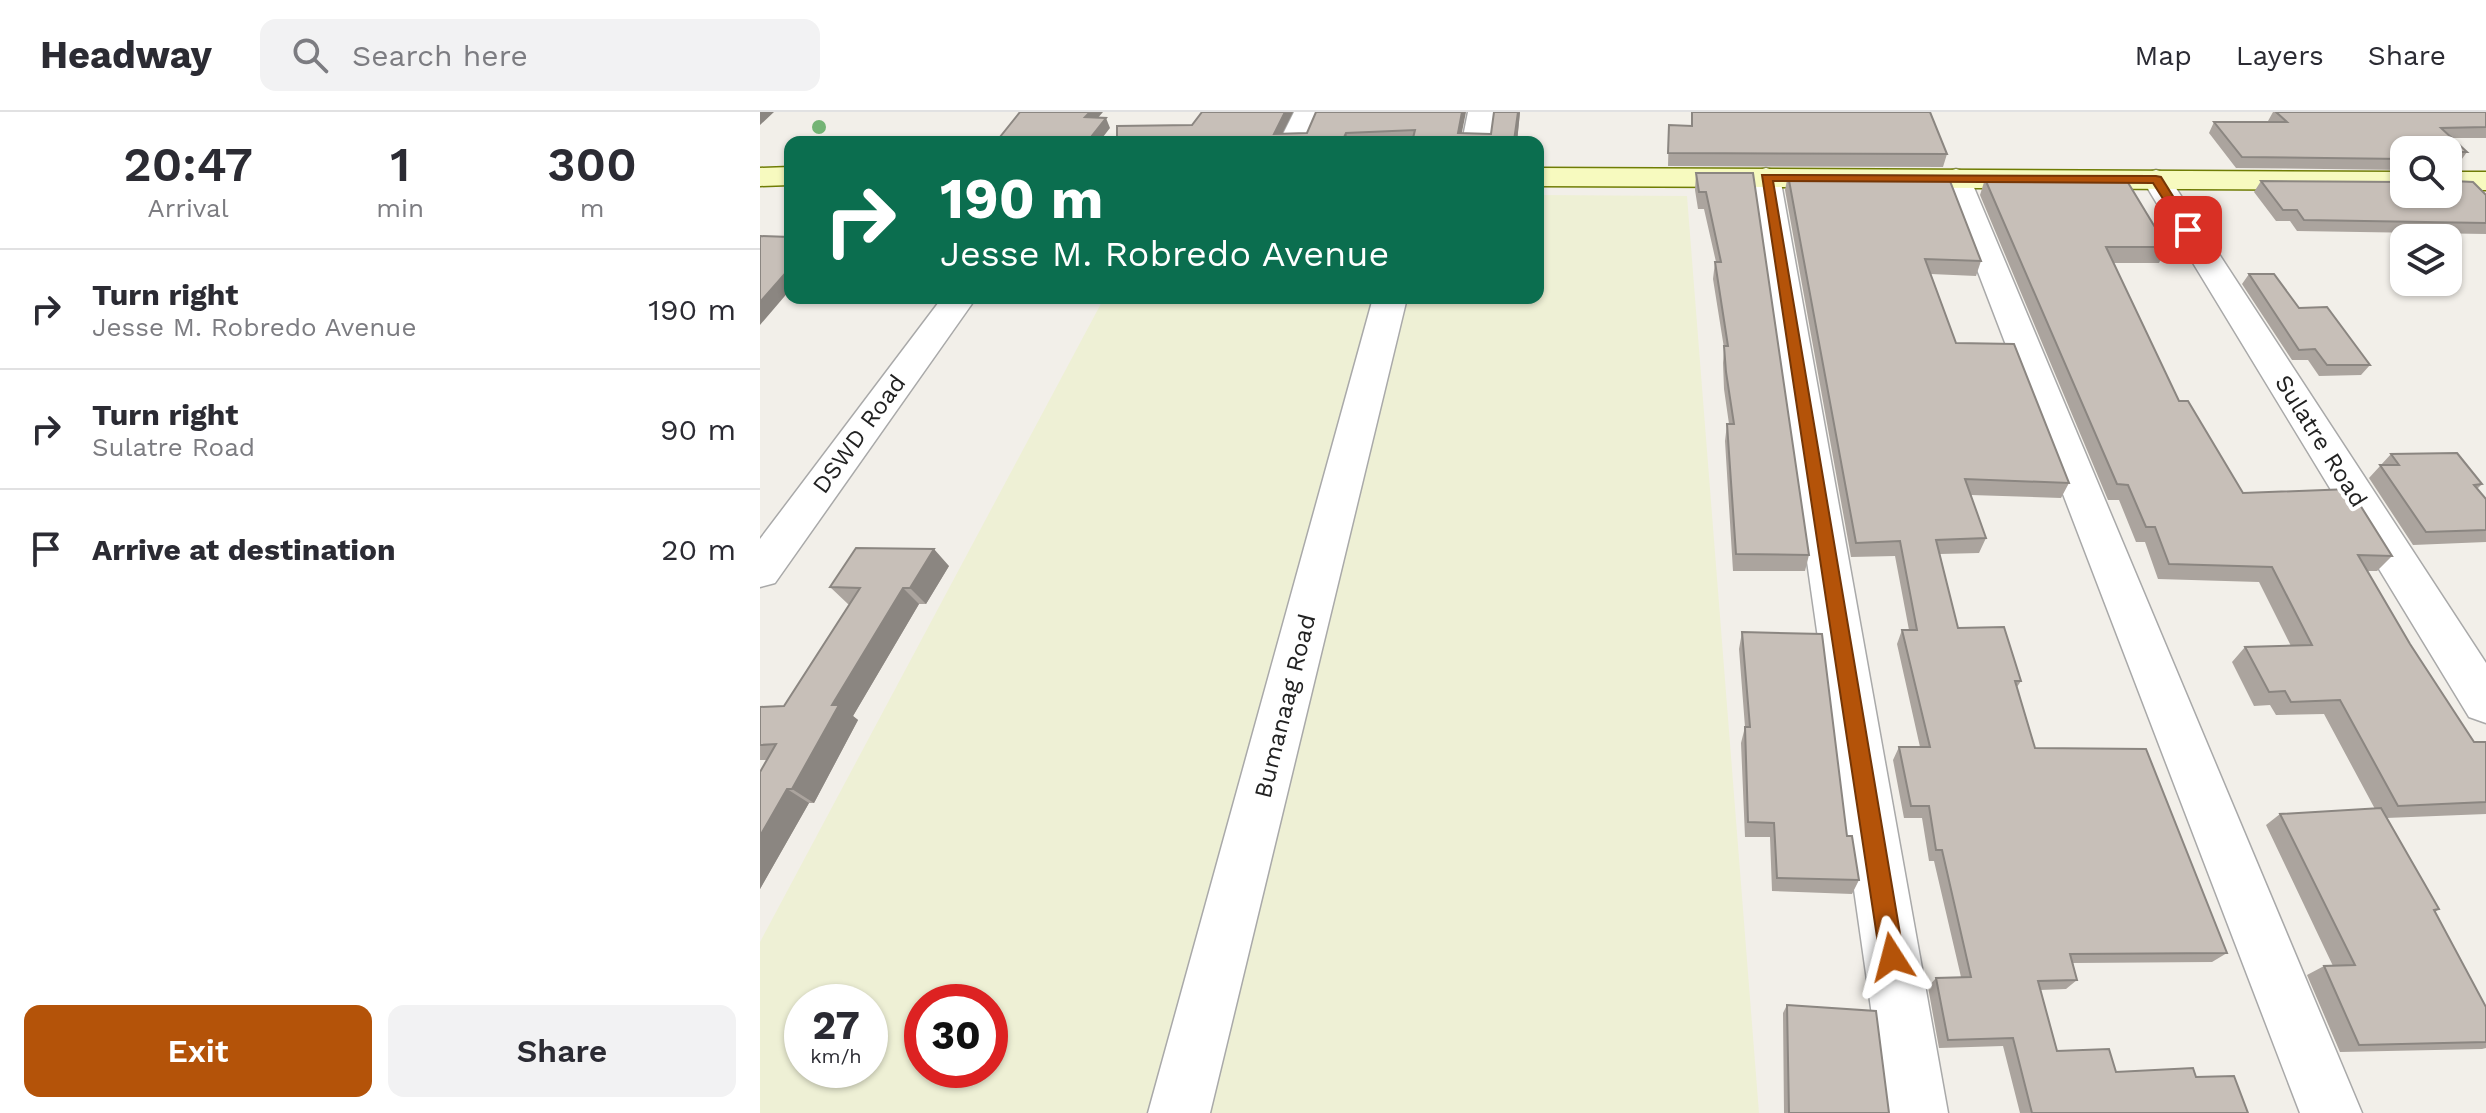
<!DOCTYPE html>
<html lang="en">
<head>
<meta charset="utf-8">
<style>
  :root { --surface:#fff; --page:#f2f2f3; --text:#2b2b33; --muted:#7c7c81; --line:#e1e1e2; --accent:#b45309 }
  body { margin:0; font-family:"Work Sans",sans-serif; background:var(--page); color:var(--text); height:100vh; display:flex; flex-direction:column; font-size:30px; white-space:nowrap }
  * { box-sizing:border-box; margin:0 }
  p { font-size:26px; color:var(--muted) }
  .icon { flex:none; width:44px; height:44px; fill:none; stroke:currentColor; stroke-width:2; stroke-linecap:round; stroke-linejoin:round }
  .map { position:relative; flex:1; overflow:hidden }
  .drawer { display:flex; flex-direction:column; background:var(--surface); width:760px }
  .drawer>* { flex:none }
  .banner { position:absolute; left:24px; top:24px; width:760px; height:168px; border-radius:16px; box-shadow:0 2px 6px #0004; background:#0b6e4f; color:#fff; overflow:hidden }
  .tools { position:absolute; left:1630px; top:24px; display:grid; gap:16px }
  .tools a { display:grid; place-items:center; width:72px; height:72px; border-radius:16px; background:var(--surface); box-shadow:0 2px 6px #0004; font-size:40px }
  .speed { position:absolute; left:24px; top:872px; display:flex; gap:16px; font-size:40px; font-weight:700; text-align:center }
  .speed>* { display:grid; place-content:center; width:104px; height:104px; border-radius:50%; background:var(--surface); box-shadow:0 2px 6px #0004; line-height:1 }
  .speed small { font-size:20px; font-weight:400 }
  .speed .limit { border:12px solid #d22; background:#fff; color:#111 }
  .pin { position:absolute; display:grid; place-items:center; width:68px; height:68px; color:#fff; margin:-34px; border-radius:16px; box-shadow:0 4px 12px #0006 }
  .me { position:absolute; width:88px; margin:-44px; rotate:351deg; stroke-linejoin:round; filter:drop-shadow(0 0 6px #0008) }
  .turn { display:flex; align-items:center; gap:28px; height:168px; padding:0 24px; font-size:36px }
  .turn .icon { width:104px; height:104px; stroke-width:2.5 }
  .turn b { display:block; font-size:56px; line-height:68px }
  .eta { display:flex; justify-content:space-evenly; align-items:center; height:136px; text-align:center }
  .eta b { font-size:48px; font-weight:600; line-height:56px }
  .button { display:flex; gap:16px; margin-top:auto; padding:16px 24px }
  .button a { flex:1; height:92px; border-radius:16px; background:var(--accent); color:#fff; font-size:32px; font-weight:600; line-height:92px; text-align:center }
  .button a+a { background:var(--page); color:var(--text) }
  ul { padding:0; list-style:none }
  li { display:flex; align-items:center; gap:24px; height:120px; padding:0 24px; border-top:2px solid var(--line) }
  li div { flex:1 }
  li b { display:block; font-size:30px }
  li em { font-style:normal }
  header { display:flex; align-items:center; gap:48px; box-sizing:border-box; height:112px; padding:0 40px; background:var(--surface); border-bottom:2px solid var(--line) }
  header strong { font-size:38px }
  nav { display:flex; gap:44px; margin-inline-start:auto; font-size:28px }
  .search { width:560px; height:72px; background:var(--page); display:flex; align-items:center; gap:20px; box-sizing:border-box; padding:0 28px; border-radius:16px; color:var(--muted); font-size:30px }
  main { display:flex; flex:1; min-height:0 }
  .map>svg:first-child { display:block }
</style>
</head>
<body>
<header>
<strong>Headway</strong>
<div class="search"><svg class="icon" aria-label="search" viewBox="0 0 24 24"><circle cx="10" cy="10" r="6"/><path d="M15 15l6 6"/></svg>Search here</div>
<nav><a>Map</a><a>Layers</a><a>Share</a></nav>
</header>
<main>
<section class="drawer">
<div class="eta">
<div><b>20:47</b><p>Arrival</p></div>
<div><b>1</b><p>min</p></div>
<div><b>300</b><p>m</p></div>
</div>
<ul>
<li><svg class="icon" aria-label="right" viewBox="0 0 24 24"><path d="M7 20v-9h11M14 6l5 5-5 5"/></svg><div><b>Turn right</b><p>Jesse M. Robredo Avenue</p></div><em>190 m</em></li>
<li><svg class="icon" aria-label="right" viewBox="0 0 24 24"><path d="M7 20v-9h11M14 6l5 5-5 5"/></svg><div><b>Turn right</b><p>Sulatre Road</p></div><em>90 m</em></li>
<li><svg class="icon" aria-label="arrive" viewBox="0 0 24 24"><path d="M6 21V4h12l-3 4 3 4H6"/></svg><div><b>Arrive at destination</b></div><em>20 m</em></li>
</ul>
<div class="button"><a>Exit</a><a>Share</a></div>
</section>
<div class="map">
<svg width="1726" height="1001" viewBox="0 0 1726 1001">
  <rect width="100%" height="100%" fill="#f2efe9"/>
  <path fill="#eef0d5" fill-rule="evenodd" d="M778 83 927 84 999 1001H0V830L344 186H778ZM42 890H110V958H42ZM162 890H230V958H162Z"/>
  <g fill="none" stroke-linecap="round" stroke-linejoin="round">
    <g stroke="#a9a9a9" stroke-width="3">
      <path id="minor" d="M534 0H560L547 30H519Z
        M708 0H734L730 30H702Z
        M1006 56 1016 59 1020 65 1188 1001H1126L992 65 996 59Z
        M1196 57 1206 60 1210 66 1602 1001H1540L1182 66 1186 60Z
        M1396 58 1406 61 1410 67 1726 551V611L1709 605 1382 67 1386 61Z
        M182 186H216L15 471 0 475V427Z
        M613 186H647L450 1001H388Z"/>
    </g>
    <g stroke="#707d05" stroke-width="3">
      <path id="secondary" d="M30 55V73L0 74V56Z
        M778 56 1644 60V78L778 74Z
        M1688 60H1726V78H1688Z"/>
    </g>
    <use href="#minor" fill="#fff" fill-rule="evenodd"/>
    <use href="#secondary" fill="#f7fabf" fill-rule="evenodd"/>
  </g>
  <circle fill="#74b475" cx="59" cy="15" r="7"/>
  <path fill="#aba49e" d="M533 0 522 21H547L556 0 702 21 731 22 734 0H760L757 30H652V28L618 30H357L432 13Z
    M931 0H1170L1187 42 1183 55 908 54 909 13 931 14Z
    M1513 0H1726V26H1692L1707 40 1699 51H1693L1694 69 1726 83V122L1537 119 1530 109H1516L1494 80 1501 69 1688 82V38H1644V58L1476 56 1449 21 1454 10H1510L1508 9Z
    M936 61H993L1049 443 1045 459H973L965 329 967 312H969L964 277 963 251 964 236 953 167 955 150H956L944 97H938L935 78Z
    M1028 63 1221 149 1216 164 1171 162 1196 231 1309 371 1301 386 1211 383 1226 426 1219 441 1180 442 1198 516 1261 569 1257 575 1275 636 1467 841 1452 850 1313 851 1317 868 1306 877 1280 878 1297 939 1356 960 1436 965 1488 1001H1260L1243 934 1179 936 1168 875 1176 866 1201 865 1174 749H1169L1162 706H1144L1133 648 1139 635H1160L1137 532 1142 518H1149L1135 444 1091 445 1025 78Z
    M1225 67 1407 135 1399 151H1353L1419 289 1483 381 1632 444 1617 459H1607L1650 532 1714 630H1726V702L1626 706 1679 797 1675 800 1726 895V936L1722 937 1580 940 1547 863 1564 854H1573L1506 713 1520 702 1615 697 1564 602 1516 603 1510 593 1494 594 1472 550 1485 535 1531 534 1499 470 1398 467 1385 430H1376L1359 388H1348L1220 83Z
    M1489 162 1539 196 1610 253 1601 263 1559 264 1548 248H1532L1482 172Z
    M1631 342 1722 372 1717 377 1726 387V430L1653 433 1609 366Z
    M189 454 166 492H159L93 604 98 608 54 691H49L0 777V660L7 648H0V595L24 594 90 492H88L70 475Z
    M982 520 1087 724 1099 768 1092 782 1012 779 1010 725H985L981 631 985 615 979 537Z
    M1027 893 1129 1001H1024L1023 901Z"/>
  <path fill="#8b8681" d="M0 0H14L0 13Z
    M330 0H343L330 15 325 5Z
    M525 0H533L518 30 514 22Z
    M702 0H706L700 30 698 21Z
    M758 0H760L757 30H755Z
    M346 6 350 16 339 30H327Z
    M586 21 588 30H582Z
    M30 156V178L0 213V190Z
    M174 437 189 454 166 492 150 476Z
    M143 476 159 492 93 604 98 608 54 691 32 677 72 593Z
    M27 677 49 691 0 777V724Z"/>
  <path fill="#c7bfb8" stroke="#8b8681" stroke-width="2" d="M260 0H330L325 5 346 6 327 30H236Z
    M442 0H525L514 22 547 21 556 0H702L698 21 731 22 734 0H758L754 29 652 30 655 18 586 21 582 30H357V14L432 13Z
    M932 0H1170L1187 42 908 41 909 13 932 14Z
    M1516 0H1726V15L1681 16 1707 40H1688V38H1644V47L1482 45 1454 10H1527Z
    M1688 44 1693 49 1694 69 1713 70 1726 83V111L1544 108 1537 98H1523L1501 69 1644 70V82H1688Z
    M936 61H993L1049 443 976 442 967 312H974L966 260 964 234H968L955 150H961L946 80H939Z
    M1028 63 1188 64 1221 149 1165 147 1196 231 1254 232 1309 371 1205 367 1226 426 1176 428 1198 516 1244 515 1261 569H1255L1275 636 1386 637 1467 841 1310 842 1317 868 1278 869 1297 939 1349 937 1356 960 1433 956 1436 965 1474 964 1488 1001H1272L1253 926 1188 928 1176 866 1211 865 1182 738H1176L1169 694H1151L1139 635H1170L1142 518H1157L1140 429 1096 431Z
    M1225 67 1367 69 1407 135H1346L1419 289H1428L1483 381 1590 377 1632 444 1598 443 1650 532 1714 630H1726V690L1638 694 1580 588 1531 590 1525 579 1509 580 1485 535 1552 533 1512 455 1409 452 1395 415H1386L1368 373 1357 372Z
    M0 124 30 125V156L0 190Z
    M1489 162H1514L1539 196 1567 195 1610 253H1567L1555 237 1539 238Z
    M1697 341 1722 372 1714 373 1726 387V418L1666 420 1620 353H1639L1631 342Z
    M96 436 174 437 150 476H143L72 593H79L32 677H27L0 724V660L16 632 0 633V595L24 594 100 476 70 475Z
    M982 520 1062 522 1087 724H1092L1099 768 1017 766 1014 711 988 710 985 615H990Z
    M1621 696 1679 797 1674 798 1726 895V930L1599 933 1564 854 1595 853 1520 702Z
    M1027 893 1116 899 1129 1001H1029Z"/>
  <path fill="#b45309" stroke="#753606" stroke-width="2" d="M1002 63 1396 64 1401 65 1434 118 1424 120 1393 71 1013 69 1144 845 1140 853 1132 856 1124 853 1120 845Z"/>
  <g text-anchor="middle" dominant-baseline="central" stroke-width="8" stroke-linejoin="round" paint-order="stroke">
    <g font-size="24" fill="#222" stroke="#fff">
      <text transform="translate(99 322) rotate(-54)">DSWD Road</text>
      <text transform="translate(1561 329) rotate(58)">Sulatre Road</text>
      <text transform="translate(525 594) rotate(-76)">Bumanaag Road</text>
    </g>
  </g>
</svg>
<div class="tools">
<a><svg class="icon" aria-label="search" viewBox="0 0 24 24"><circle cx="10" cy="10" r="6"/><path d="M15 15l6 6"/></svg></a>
<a><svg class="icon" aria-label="layers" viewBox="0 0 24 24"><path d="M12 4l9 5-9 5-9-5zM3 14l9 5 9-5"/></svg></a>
</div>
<div class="speed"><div>27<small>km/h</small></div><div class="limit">30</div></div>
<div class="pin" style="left:1428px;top:118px;background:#d93025"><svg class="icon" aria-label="arrive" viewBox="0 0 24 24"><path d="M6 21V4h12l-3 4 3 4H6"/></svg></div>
<svg class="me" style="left:1132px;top:845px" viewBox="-20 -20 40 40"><path d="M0-17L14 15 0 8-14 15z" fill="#b45309" stroke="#fff" stroke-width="4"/></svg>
<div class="banner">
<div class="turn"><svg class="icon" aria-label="right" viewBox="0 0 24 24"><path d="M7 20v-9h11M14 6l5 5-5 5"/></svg><div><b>190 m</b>Jesse M. Robredo Avenue</div></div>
</div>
</div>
</main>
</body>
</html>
